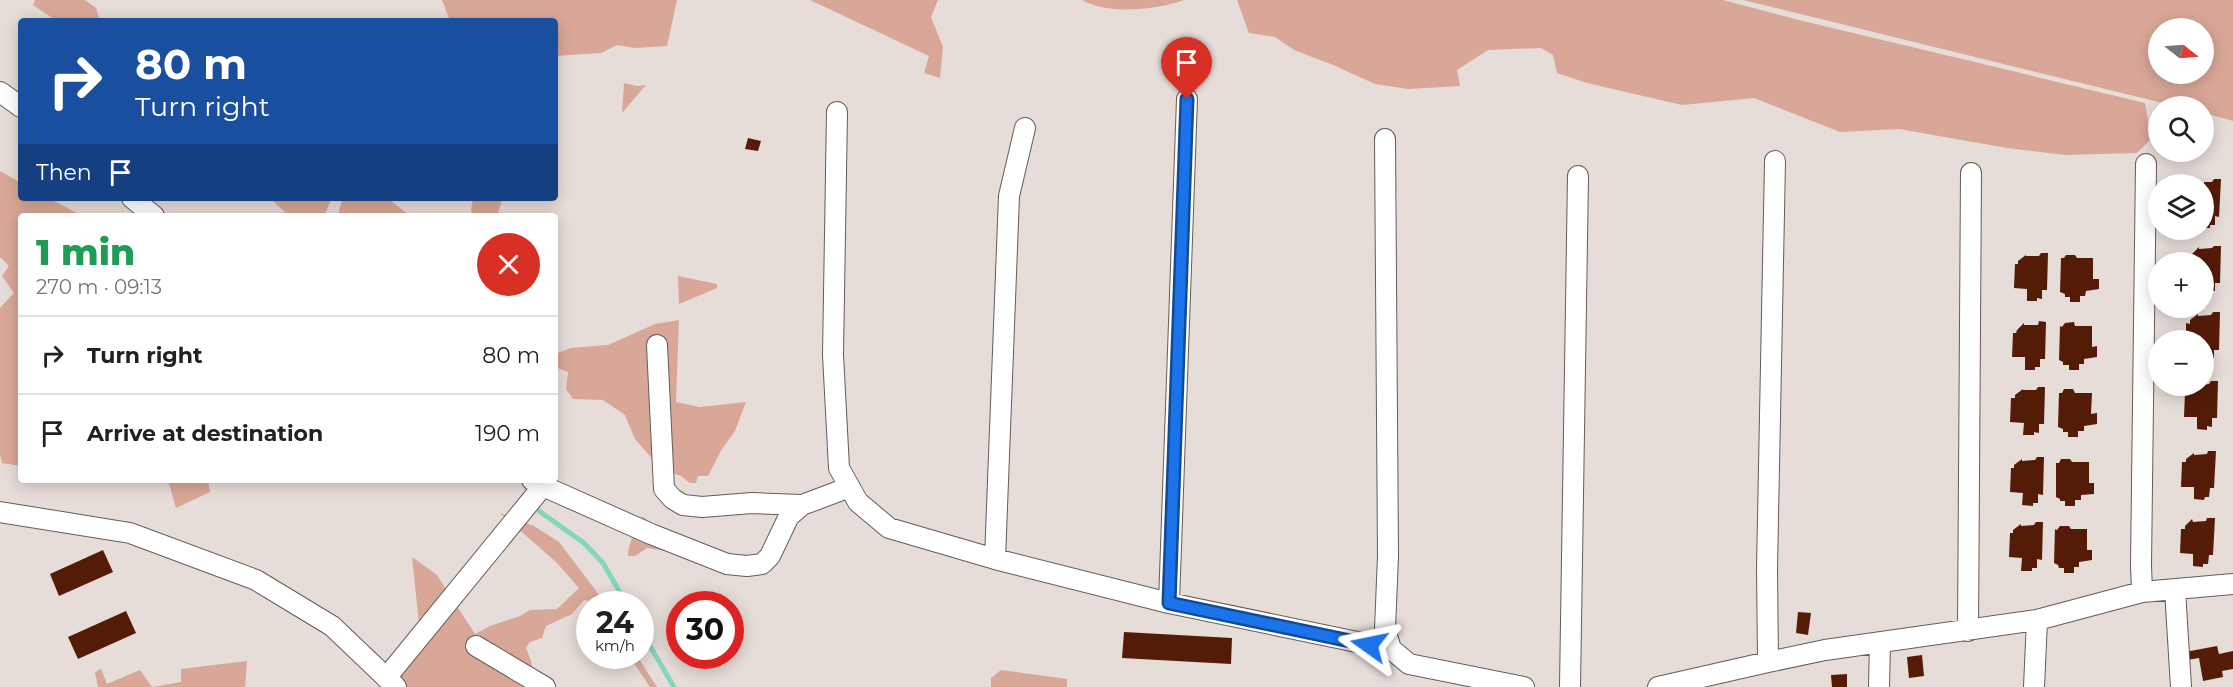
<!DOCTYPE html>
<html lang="en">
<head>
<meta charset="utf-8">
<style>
  :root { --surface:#fff; --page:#f6f6f6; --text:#202124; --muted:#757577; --line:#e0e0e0 }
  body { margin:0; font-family:Montserrat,sans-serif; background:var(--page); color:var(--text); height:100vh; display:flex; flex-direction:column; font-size:22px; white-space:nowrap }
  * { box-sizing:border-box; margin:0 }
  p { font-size:20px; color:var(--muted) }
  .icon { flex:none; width:33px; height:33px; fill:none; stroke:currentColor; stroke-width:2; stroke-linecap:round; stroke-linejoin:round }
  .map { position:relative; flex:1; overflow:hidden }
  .drawer { position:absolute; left:18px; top:213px; width:540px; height:270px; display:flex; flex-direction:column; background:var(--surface); border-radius:6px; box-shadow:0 3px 15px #0003 }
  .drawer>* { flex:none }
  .banner { position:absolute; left:18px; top:18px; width:540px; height:183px; border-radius:6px; box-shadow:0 3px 15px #0003; background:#1a4fa0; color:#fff; overflow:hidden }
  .needle { width:39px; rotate:107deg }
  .tools { position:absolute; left:2148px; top:18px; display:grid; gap:12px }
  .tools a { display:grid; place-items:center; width:66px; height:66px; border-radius:50%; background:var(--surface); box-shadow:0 3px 15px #0003; font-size:30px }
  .speed { position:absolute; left:576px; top:591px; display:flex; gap:12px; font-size:30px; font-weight:700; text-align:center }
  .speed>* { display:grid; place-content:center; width:78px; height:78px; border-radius:50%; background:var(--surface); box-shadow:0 3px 15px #0003; line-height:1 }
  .speed small { font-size:15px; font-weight:400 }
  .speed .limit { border:9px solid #d22; background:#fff; color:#111 }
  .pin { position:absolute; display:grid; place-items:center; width:51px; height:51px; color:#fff; margin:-62px -26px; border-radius:50% 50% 50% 0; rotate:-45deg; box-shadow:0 0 6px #0007 }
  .pin .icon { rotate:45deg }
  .me { position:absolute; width:66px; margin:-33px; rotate:282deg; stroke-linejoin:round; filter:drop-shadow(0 0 4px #0008) }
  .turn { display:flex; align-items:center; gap:21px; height:126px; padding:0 18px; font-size:27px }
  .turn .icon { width:78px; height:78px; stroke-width:2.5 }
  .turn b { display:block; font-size:42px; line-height:51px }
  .then { display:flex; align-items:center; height:57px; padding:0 18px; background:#0003; gap:12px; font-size:22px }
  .round { display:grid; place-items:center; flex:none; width:63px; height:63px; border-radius:32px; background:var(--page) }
  .summary { display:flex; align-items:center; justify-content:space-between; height:102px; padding:0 18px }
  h1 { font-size:36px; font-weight:800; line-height:45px; color:#1e9e55 }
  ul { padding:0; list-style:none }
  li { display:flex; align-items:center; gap:18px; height:78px; padding:0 18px; border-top:2px solid var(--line) }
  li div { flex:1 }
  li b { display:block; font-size:22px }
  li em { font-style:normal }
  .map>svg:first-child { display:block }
</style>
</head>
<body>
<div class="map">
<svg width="2233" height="687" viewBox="0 0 2233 687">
  <rect width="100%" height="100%" fill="#e6dcd8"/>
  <path fill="#d9a797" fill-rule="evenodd" d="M35 0H85L96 8 100 21H51V17L33 5Z
    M442 0H677L667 46 635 48 617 45 601 53 555 56V21H450Z
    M810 0H938L931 17 943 47 940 78 924 73 929 56Z
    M1082 0H1184C1157 10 1107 15 1082 0Z
    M1237 0H1723L1799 20 2145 103 2151 139 2137 153 2065 155 2007 148 1899 129 1840 132 1754 98 1682 105 1587 83 1557 73 1553 55 1541 48 1488 50 1457 70 1460 86 1408 89 1375 84 1333 65 1294 50 1275 37 1249 33Z
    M1743 0H2233V121L2204 113V106H2175ZM2158 28H2204V74H2158Z
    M624 83 637 86 646 85 622 113Z
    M0 171 21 183V198H48L83 216H21V466L2 463 0 454V308L14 293 2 276 9 266 0 257Z
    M270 198H332L324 216H289Z
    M343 198 390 200 410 216H341L338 214Z
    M473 198H499L502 200 497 216H476L471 211Z
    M678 276 717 284V288L679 304Z
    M679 320 676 402 700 407 746 402 735 431 722 449 708 476H698L696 483H690L681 476 661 469 635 439 625 415 603 400 573 399 566 389 568 372 555 367V354L571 348 608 345 655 324Z
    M168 480H208L210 492 176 508Z
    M500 513 534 526 559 542 606 604H592L590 601 584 600 572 614 546 626 542 638 530 642 526 648 531 661 536 687H392L420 633 412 557 437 575 475 634 490 626 520 616 530 610 557 609 579 588 556 562Z
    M644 517 672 543 666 551 647 548 635 556H628C628 541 638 531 635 518Z
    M629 656H637L657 687H650Z
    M247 661 245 687H153L181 682V669Z
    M101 669 107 684 140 670 152 687H98L95 672Z
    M1001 670 1067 679V687H991V678Z"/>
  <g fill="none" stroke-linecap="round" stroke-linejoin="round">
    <path stroke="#84d6ba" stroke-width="5" d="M539 511 584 543 603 563 626 603
      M640 629 674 687"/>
  </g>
  <path fill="#541b07" d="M748 138 761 141 758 151 745 149Z
    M2214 179H2221L2219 217 2215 216V225H2210V228H2204V182H2212Z
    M2214 246H2221L2220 283H2215V291H2210V294H2204V262H2187V256L2191 257 2192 254 2199 247V249L2212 248Z
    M2041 253H2048L2047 290H2042V299L2037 298V301H2027V289L2014 288 2015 264H2018V261L2026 255V256H2039Z
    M2066 255H2075L2077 258H2093V279H2099V289L2086 291 2085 296H2080V302H2070V297H2065V294L2060 292 2061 258H2064Z
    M2213 312H2220L2219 350H2214V358L2204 361V340H2186V323L2190 324V320L2198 314V316L2211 315Z
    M2039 321 2046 322 2045 359H2040V367H2035V370H2025V357H2012L2013 333H2016L2017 330 2024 323V325H2038Z
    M2074 322 2075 326H2092V347L2097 346V357L2084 359V364H2079V370H2069V365H2063V362L2059 360 2060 326 2062 327 2065 323Z
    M2211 381H2218L2217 418H2212V427L2207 426V430L2197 429V417H2184L2185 392H2188V389L2193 386 2209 384Z
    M2038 387H2045L2044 424H2039V433L2034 432V435H2023L2024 423 2010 422 2011 398H2015V395L2023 389V390H2036Z
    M2064 389H2073L2075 393H2092L2091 414 2097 413V424L2084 426V431H2078V437H2068V432H2063V429L2058 427 2059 393H2062Z
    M2208 451H2216L2214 488H2210L2209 497H2205L2204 500 2194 499V487H2181L2182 462H2186V459L2194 453V455L2207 454Z
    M2037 457H2044L2043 495 2038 494V503H2033V506L2022 505 2023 493 2010 492 2011 468H2014V465L2022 459V461L2035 460Z
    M2061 459H2070L2072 462H2089V483H2094V494L2081 495V500H2075V506H2065V501H2060V499L2056 497V463H2059Z
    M2207 518H2215L2213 555H2209L2208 564H2203V567L2193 566V554L2180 553 2181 529H2185V526L2192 519 2193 522 2206 521Z
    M2036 522H2043L2042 560 2037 559V568H2032V571H2021L2022 558 2009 557 2010 533H2013V530L2021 524V526L2034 525Z
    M2060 526H2069L2071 529H2087V550H2092V560L2079 562V567H2074V573H2064V568H2059L2058 565 2054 563 2055 529 2057 530Z
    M103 550 113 572 59 596 50 574Z
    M126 611 136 633 78 659 68 637Z
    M1798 612 1811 613 1808 635 1796 633Z
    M1124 632 1232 638 1231 664 1122 658Z
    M2217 646 2219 654 2233 651V669L2222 671 2223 677 2203 681 2199 658 2187 660 2185 652Z
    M1922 655 1924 676 1909 678 1907 657Z
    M1847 674V687H1832L1831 675Z"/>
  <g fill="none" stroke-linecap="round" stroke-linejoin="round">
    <g stroke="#655c59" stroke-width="22">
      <path id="street" d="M0 92 21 107
        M837 112 833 355 839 468 858 502 889 528 995 559 1169 603 1391 649
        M1385 139 1388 556 1385 629 1391 649 1409 664 1524 687
        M1775 161 1767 569 1768 662 1825 650 2037 620 2142 592 2233 584
        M132 198 154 216
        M657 345 664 489 673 499 683 505 702 507 752 503 802 505
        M543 486 651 534 727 564 747 566 762 564 770 556 789 516 802 505 850 487
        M0 512 130 533 256 580 332 626 396 687
        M995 559 1009 196 1025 128
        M2175 590 2181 687
        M2142 592 2141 565 2146 164
        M1169 603 1187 99
        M1968 631 1971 173
        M476 646 545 687
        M386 678 543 486 532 480
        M1570 687 1578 176
        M1658 687 1768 662
        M1879 687 1880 642
        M2034 687 2037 620"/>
    </g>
    <use href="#street" stroke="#fff" stroke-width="20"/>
  </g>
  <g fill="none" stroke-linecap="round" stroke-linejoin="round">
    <g stroke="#114b97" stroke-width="15">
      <path id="route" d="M1187 99 1169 603 1369 645"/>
    </g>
    <use href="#route" stroke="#1a73e8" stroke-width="10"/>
  </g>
</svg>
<div class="tools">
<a><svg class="needle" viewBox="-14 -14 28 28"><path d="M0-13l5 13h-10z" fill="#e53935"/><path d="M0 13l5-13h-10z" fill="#757577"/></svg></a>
<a><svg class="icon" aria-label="search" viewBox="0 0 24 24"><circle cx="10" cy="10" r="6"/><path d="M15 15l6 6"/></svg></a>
<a><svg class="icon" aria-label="layers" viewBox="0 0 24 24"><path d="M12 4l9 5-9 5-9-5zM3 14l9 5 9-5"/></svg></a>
<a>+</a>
<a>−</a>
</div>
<div class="speed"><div>24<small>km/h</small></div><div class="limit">30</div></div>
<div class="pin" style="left:1187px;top:99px;background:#d93025"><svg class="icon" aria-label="arrive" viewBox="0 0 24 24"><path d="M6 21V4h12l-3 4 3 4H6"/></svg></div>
<svg class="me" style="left:1369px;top:645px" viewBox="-20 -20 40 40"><path d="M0-17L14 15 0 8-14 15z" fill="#1a73e8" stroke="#fff" stroke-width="4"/></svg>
<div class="banner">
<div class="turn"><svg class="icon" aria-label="right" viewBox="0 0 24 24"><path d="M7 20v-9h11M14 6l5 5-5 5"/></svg><div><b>80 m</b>Turn right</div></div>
<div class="then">Then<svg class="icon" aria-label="arrive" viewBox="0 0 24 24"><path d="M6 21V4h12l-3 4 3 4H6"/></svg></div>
</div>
<section class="drawer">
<div class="summary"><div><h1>1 min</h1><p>270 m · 09:13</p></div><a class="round" style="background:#d93025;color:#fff"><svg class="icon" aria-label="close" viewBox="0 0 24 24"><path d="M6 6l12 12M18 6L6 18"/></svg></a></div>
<ul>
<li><svg class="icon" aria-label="right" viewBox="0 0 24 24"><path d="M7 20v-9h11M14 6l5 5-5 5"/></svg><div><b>Turn right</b></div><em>80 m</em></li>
<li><svg class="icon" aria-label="arrive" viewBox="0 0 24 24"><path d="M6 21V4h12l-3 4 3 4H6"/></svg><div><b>Arrive at destination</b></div><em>190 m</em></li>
</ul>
</section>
</div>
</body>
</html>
